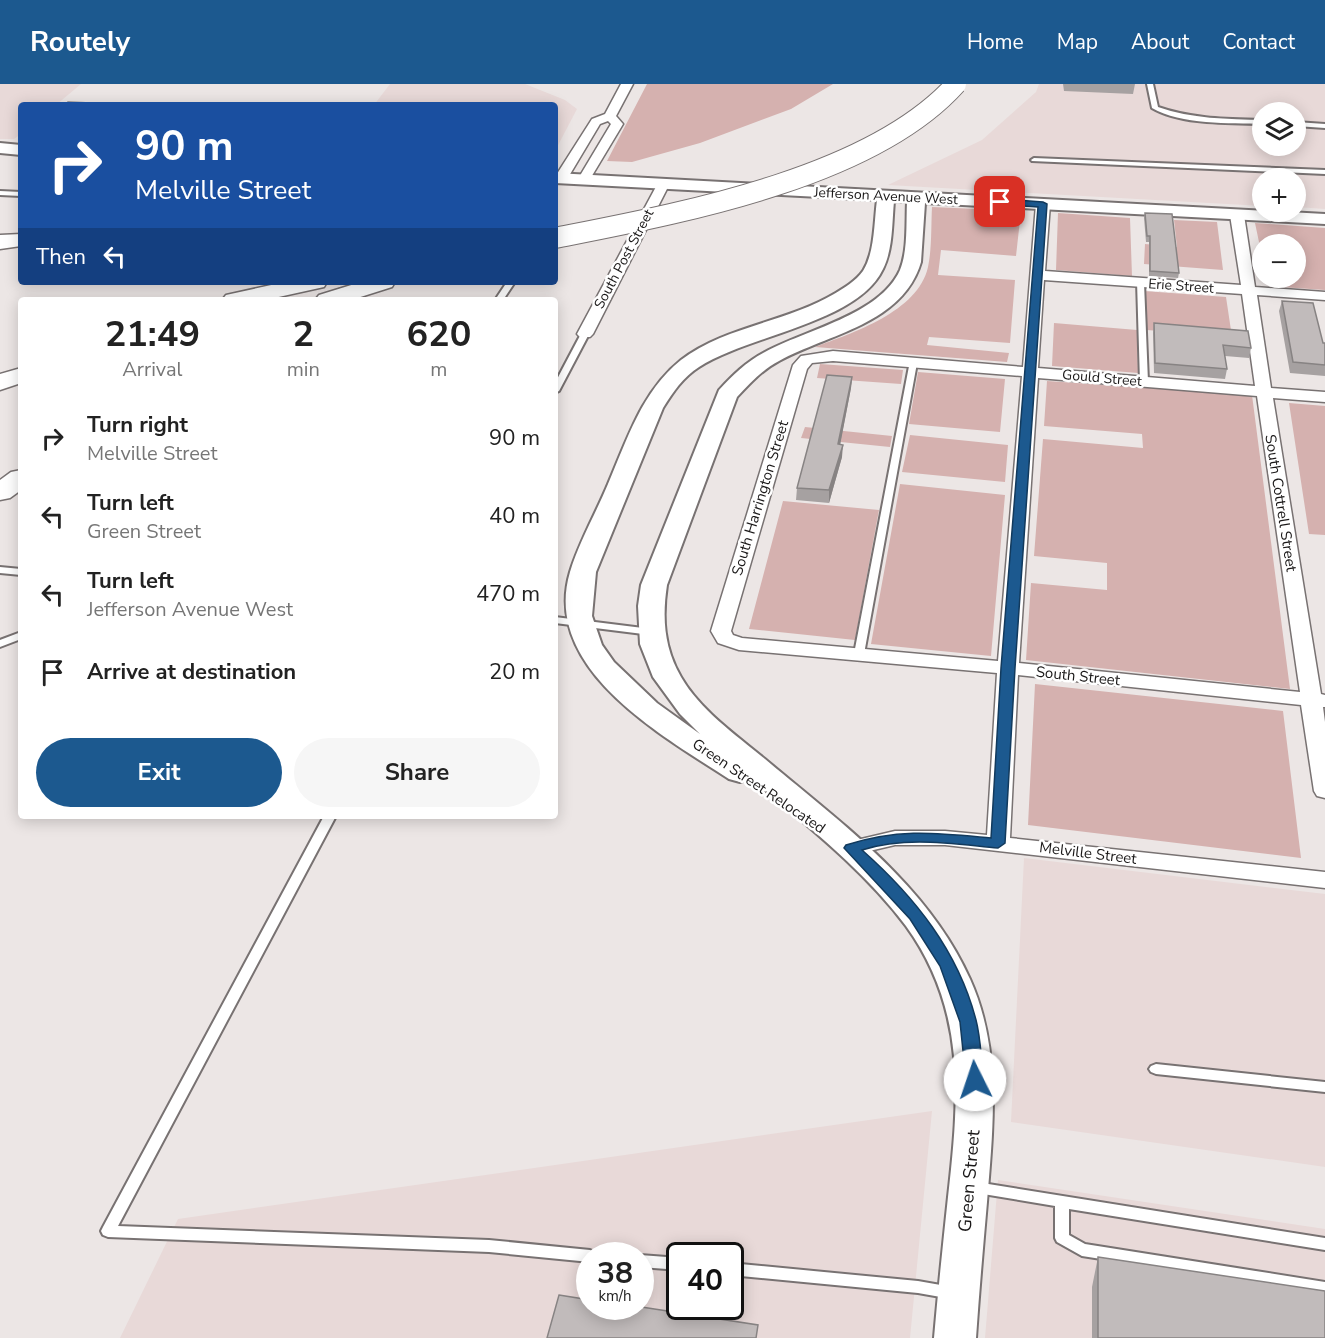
<!DOCTYPE html>
<html lang="en">
<head>
<meta charset="utf-8">
<style>
  :root { --surface:#fff; --page:#f6f6f6; --text:#222; --muted:#767676; --accent:#1c598f }
  body { margin:0; font-family:"Nunito Sans",sans-serif; background:var(--page); color:var(--text); height:100vh; display:flex; flex-direction:column; font-size:22px; white-space:nowrap }
  * { box-sizing:border-box; margin:0 }
  p { font-size:20px; color:var(--muted) }
  .icon { flex:none; width:33px; height:33px; fill:none; stroke:currentColor; stroke-width:2; stroke-linecap:round; stroke-linejoin:round }
  .map { position:relative; flex:1; overflow:hidden }
  .panel { position:absolute; left:18px; top:213px; width:540px; height:522px; display:flex; flex-direction:column; background:var(--surface); border-radius:6px; box-shadow:0 3px 15px #0003 }
  .panel>* { flex:none }
  .hud { position:absolute; left:18px; top:18px; width:540px; height:183px; border-radius:6px; box-shadow:0 3px 15px #0003; background:#1a4fa0; color:#fff; overflow:hidden }
  .buttons { position:absolute; left:1252px; top:18px; display:grid; gap:12px }
  .buttons a { display:grid; place-items:center; width:54px; height:54px; border-radius:50%; background:var(--surface); box-shadow:0 3px 15px #0003; font-size:30px }
  .speed { position:absolute; left:576px; top:1158px; display:flex; gap:12px; font-size:30px; font-weight:700; text-align:center }
  .speed>* { display:grid; place-content:center; width:78px; height:78px; border-radius:50%; background:var(--surface); box-shadow:0 3px 15px #0003; line-height:1 }
  .speed small { font-size:15px; font-weight:400 }
  .speed .limit { border:3px solid #111; border-radius:9px; background:#fff; color:#111 }
  .pin { position:absolute; display:grid; place-items:center; width:51px; height:51px; color:#fff; margin:-26px; border-radius:12px; box-shadow:0 3px 9px #0006 }
  .me { position:absolute; width:66px; margin:-33px; rotate:356deg; stroke-linejoin:round; filter:drop-shadow(0 0 4px #0008) }
  .turn { display:flex; align-items:center; gap:21px; height:126px; padding:0 18px; font-size:27px }
  .turn .icon { width:78px; height:78px; stroke-width:2.5 }
  .turn b { display:block; font-size:42px; line-height:51px }
  .then { display:flex; align-items:center; height:57px; padding:0 18px; background:#0003; gap:12px; font-size:22px }
  .eta { display:flex; justify-content:space-evenly; align-items:center; height:102px; text-align:center }
  .eta b { font-size:36px; font-weight:700; line-height:42px }
  .action { display:flex; gap:12px; margin-top:auto; padding:12px 18px }
  .action a { flex:1; height:69px; border-radius:36px; background:var(--accent); color:#fff; font-size:24px; font-weight:700; line-height:69px; text-align:center }
  .action a+a { background:var(--page); color:var(--text) }
  ul { padding:0; list-style:none }
  li { display:flex; align-items:center; gap:18px; height:78px; padding:0 18px }
  li div { flex:1 }
  li b { display:block; font-size:22px }
  li em { font-style:normal }
  header { display:flex; align-items:center; gap:36px; box-sizing:border-box; height:84px; padding:0 30px; background:var(--accent); color:#fff }
  header strong { font-size:28px }
  nav { display:flex; gap:33px; margin-inline-start:auto; font-size:21px }
  .map>svg:first-child { display:block }
</style>
</head>
<body>
<header>
<strong>Routely</strong>
<nav><a>Home</a><a>Map</a><a>About</a><a>Contact</a></nav>
</header>
<div class="map">
<svg width="1325" height="1254" viewBox="0 0 1325 1254">
  <rect width="100%" height="100%" fill="#ece6e5"/>
  <path fill="#e8d9d8" fill-rule="evenodd" d="M0 0H81L56 21H21V50L14 55H0Z
    M390 0H525L565 16 577 25 555 67V21H374Z
    M1039 0H1325V125L1296 123V94H1263V122L888 101 982 56 1036 8ZM1263 28H1296V62H1263Z
    M1024 774 1325 810V1083L1011 1038Z
    M932 1027 910 1254H120L178 1135ZM590 1172H640V1222H590ZM680 1172H730V1222H680Z
    M998 1096 1325 1145V1254H985Z"/>
  <path fill="#d5b1af" d="M647 0H833L791 25 700 59 632 78 607 77Z
    M932 123 1021 127 1016 172 941 166 938 191 1015 196 1010 259 929 253 927 261 1009 269 1007 278 815 263C852 249 918 228 928 183 932 164 931 142 932 123Z
    M1058 129 1130 134 1132 192 1056 186Z
    M1174 136 1217 138 1223 186 1144 180 1145 160 1177 163Z
    M1255 139 1325 144V206L1268 202 1266 194H1296V160H1263V177Z
    M1144 207 1226 213 1232 253 1147 246Z
    M1054 239 1137 246 1138 289 1052 282Z
    M820 280 903 286 901 300 817 294Z
    M918 288 1005 295 1000 348 909 340Z
    M1047 297 1252 311 1290 605 1026 576 1031 499 1107 506V479L1034 472 1043 355 1143 364 1142 350 1044 342Z
    M1289 319 1325 322V451L1309 450Z
    M805 343 892 352 890 363 801 354Z
    M910 351 1008 361 1005 398 902 388Z
    M900 400 1005 411 991 572 871 560Z
    M783 417 879 426 855 556 749 545Z
    M1035 600 1283 627 1301 774 1028 741Z"/>
  <g fill="none" stroke-linecap="round" stroke-linejoin="round">
    <g stroke="#787272" stroke-width="4">
      <path id="lane" d="M1147 0H1153L1158 23C1192 35 1227 35 1263 36V40C1230 39 1181 41 1152 24Z
        M1296 38 1325 40V44L1296 42Z
        M1034 74 1325 86V90L1032 77 1031 76Z
        M0 107 21 108V112L0 111Z
        M1137 197 1144 199 1148 298 1144 300 1140 298Z
        M507 198H515L503 216H495Z
        M582 248 589 250 559 307 555 309V299Z
        M910 277H913L917 279 864 570 859 573 854 570Z
        M0 483 21 485V491L0 489Z
        M555 533 651 545 656 548 651 551 555 539Z
        M21 548V555L0 563V556Z
        M324 732H336L118 1142 489 1156 590 1166 595 1168 597 1172H590V1178L489 1168 108 1153 103 1151 101 1147 103 1143Z
        M1156 980 1325 998V1008L1156 990 1151 988 1149 985 1151 982Z
        M976 1098 1325 1154V1166L1069 1125V1151L1085 1160 1325 1198V1210L1082 1172 1057 1158 1055 1154V1122L971 1108 969 1104 971 1100Z
        M640 1171 680 1174V1186L640 1183V1172H638Z
        M730 1179 918 1197 952 1203 957 1205 959 1209 957 1213 952 1215 918 1209 730 1191Z"/>
    </g>
    <g stroke="#787272" stroke-width="3">
      <path id="street" d="M621 0H633L616 32 623 40 590 95 584 99 578 95 611 40 608 37 600 40 566 97H556L555 93 592 35 605 30Z
        M664 95 670 99 593 250 590 253H580L577 250 658 99Z
        M1043 116 1050 120 1045 187 1241 201 1230 131 1237 127 1244 131 1255 203 1325 208V216L1257 211 1271 304 1325 308V318L1273 314 1321 610 1325 611V623H1323L1325 638V714L1317 712 1314 707 1301 621 1018 591 1010 754 1325 788V804L945 761H895L852 771 844 769 840 764 844 759 895 747H945L987 751 997 589 739 566 718 559 711 547 793 281 801 272 833 267 1023 283 1036 120ZM1044 196 1242 210 1255 302 1038 284ZM833 277 1022 292 998 577 742 554 733 551 731 547 807 285 812 279ZM1038 294 1257 312 1300 608 1019 579Z"/>
    </g>
    <g stroke="#787272" stroke-width="4">
      <path id="secondary" d="M0 59 21 61V71L0 69Z
        M555 89 1325 130V140L925 119 921 178C903 240 828 250 779 277 762 286 750 299 737 313L667 501C662 534 664 564 681 593 700 626 736 651 765 675 841 739 928 801 970 895 1002 966 993 1043 987 1118 983 1164 979 1209 976 1254H934C938 1207 943 1160 948 1113 959 1016 967 926 906 842 863 785 805 740 751 694L740 698 729 695C663 652 541 585 570 488 579 458 596 429 608 400 627 356 642 307 681 276 723 243 787 238 834 210 844 204 856 197 863 187 875 168 874 138 877 116L555 99ZM894 117 907 118C906 140 908 166 900 186 880 231 805 246 765 268 746 278 733 291 719 306L641 501 638 522 640 560 653 593 680 630 700 650 657 619 614 578 602 561 592 532 596 488 663 324C673 308 683 293 699 283 748 251 858 239 883 185 893 165 892 139 894 117Z"/>
    </g>
    <g stroke="#787272" stroke-width="3">
      <path id="highway" d="M21 150V162L0 165V151Z
        M285 198H327L324 203 265 216H222L226 211Z
        M361 198H395L392 203 351 216H315L319 211Z
        M21 284V299L0 306V290Z
        M21 386V406L10 414 0 416V396L11 388Z"/>
    </g>
    <use href="#lane" fill="#fff" fill-rule="evenodd"/>
    <use href="#street" fill="#fff" fill-rule="evenodd"/>
    <use href="#secondary" fill="#fff" fill-rule="evenodd"/>
    <use href="#highway" fill="#fff" fill-rule="evenodd"/>
    <g stroke="#787272" stroke-width="22" stroke-linecap="butt">
      <path id="highway-bridge" d="M555 154C676 130 871 95 956 0"/>
    </g>
    <use href="#highway-bridge" stroke="#fff" stroke-width="20"/>
  </g>
  <path fill="#a6a1a1" d="M1063 0H1135L1133 10 1064 7Z
    M1145 129 1179 189 1178 194 1149 192V158H1146L1144 134Z
    M1282 217 1323 259H1325V292L1290 289 1279 227Z
    M1154 239 1251 264 1249 274 1225 272 1227 285 1225 295 1154 289 1153 249Z
    M852 293 851 304 840 360 842 373 829 419 796 416 797 404Z
    M1098 1173 1325 1254H1092V1203Z"/>
  <path fill="#878383" d="M852 293 851 304 838 372V360Z
    M843 361 842 373 829 419V406Z"/>
  <path fill="#c1bbbb" stroke="#878383" stroke-width="1.5" d="M68 18 139 21H64Z
    M1145 129 1172 130 1179 189 1150 187V152H1147Z
    M1282 217 1313 219 1323 259H1325V281L1293 278Z
    M1154 239 1248 247 1251 264 1223 261 1227 285 1155 279Z
    M827 291 852 293 838 360 843 361 829 406 797 404Z
    M1098 1173 1325 1207V1254H1098Z
    M559 1211 590 1216V1222H635L758 1241 756 1254H547Z"/>
  <path fill="#1c598f" stroke="#123a5d" stroke-width="1.5" d="M1000 115 1043 118 1047 120 1015 584 1005 759 998 764C953 760 907 752 862 766 915 813 958 867 976 936 981 955 981 977 984 996L981 1001 975 1002 969 1001 966 996 960 938 940 882 910 835 844 764 846 761C900 744 936 749 991 754L1001 584 1038 123 997 120 996 118Z"/>
  <g text-anchor="middle" dominant-baseline="central" stroke-width="5" stroke-linejoin="round" paint-order="stroke">
    <g font-size="14" fill="#1a1818" stroke="#fff">
      <text transform="translate(886 112) rotate(3)">Jefferson Avenue West</text>
      <text transform="translate(624 175) rotate(-62)">South Post Street</text>
      <text transform="translate(1181 202) rotate(4)">Erie Street</text>
      <text transform="translate(1102 294) rotate(5)">Gould Street</text>
    </g>
    <g font-size="15" fill="#1a1818" stroke="#fff">
      <text transform="translate(760 414) rotate(-73)">South Harrington Street</text>
      <text transform="translate(1281 419) rotate(81)">South Cottrell Street</text>
      <text transform="translate(1078 592) rotate(6)">South Street</text>
      <text transform="translate(759 702) rotate(34)">Green Street Relocated</text>
      <text transform="translate(1088 769) rotate(7)">Melville Street</text>
    </g>
    <g font-size="18" fill="#1a1818" stroke="#fff">
      <text transform="translate(969 1097) rotate(-85)">Green Street</text>
    </g>
  </g>
</svg>
<div class="buttons">
<a><svg class="icon" aria-label="layers" viewBox="0 0 24 24"><path d="M12 4l9 5-9 5-9-5zM3 14l9 5 9-5"/></svg></a>
<a>+</a>
<a>−</a>
</div>
<div class="speed"><div>38<small>km/h</small></div><div class="limit">40</div></div>
<div class="pin" style="left:1000px;top:118px;background:#d93025"><svg class="icon" aria-label="arrive" viewBox="0 0 24 24"><path d="M6 21V4h12l-3 4 3 4H6"/></svg></div>
<svg class="me" style="left:975px;top:996px" viewBox="-20 -20 40 40"><circle r="19" fill="#fff"/><path d="M0-13L10 11 0 6-10 11z" fill="#1c598f"/></svg>
<div class="hud">
<div class="turn"><svg class="icon" aria-label="right" viewBox="0 0 24 24"><path d="M7 20v-9h11M14 6l5 5-5 5"/></svg><div><b>90 m</b>Melville Street</div></div>
<div class="then">Then<svg class="icon" aria-label="left" viewBox="0 0 24 24"><path d="M17 20v-9H6M10 6l-5 5 5 5"/></svg></div>
</div>
<section class="panel">
<div class="eta">
<div><b>21:49</b><p>Arrival</p></div>
<div><b>2</b><p>min</p></div>
<div><b>620</b><p>m</p></div>
</div>
<ul>
<li><svg class="icon" aria-label="right" viewBox="0 0 24 24"><path d="M7 20v-9h11M14 6l5 5-5 5"/></svg><div><b>Turn right</b><p>Melville Street</p></div><em>90 m</em></li>
<li><svg class="icon" aria-label="left" viewBox="0 0 24 24"><path d="M17 20v-9H6M10 6l-5 5 5 5"/></svg><div><b>Turn left</b><p>Green Street</p></div><em>40 m</em></li>
<li><svg class="icon" aria-label="left" viewBox="0 0 24 24"><path d="M17 20v-9H6M10 6l-5 5 5 5"/></svg><div><b>Turn left</b><p>Jefferson Avenue West</p></div><em>470 m</em></li>
<li><svg class="icon" aria-label="arrive" viewBox="0 0 24 24"><path d="M6 21V4h12l-3 4 3 4H6"/></svg><div><b>Arrive at destination</b></div><em>20 m</em></li>
</ul>
<div class="action"><a>Exit</a><a>Share</a></div>
</section>
</div>
</body>
</html>
